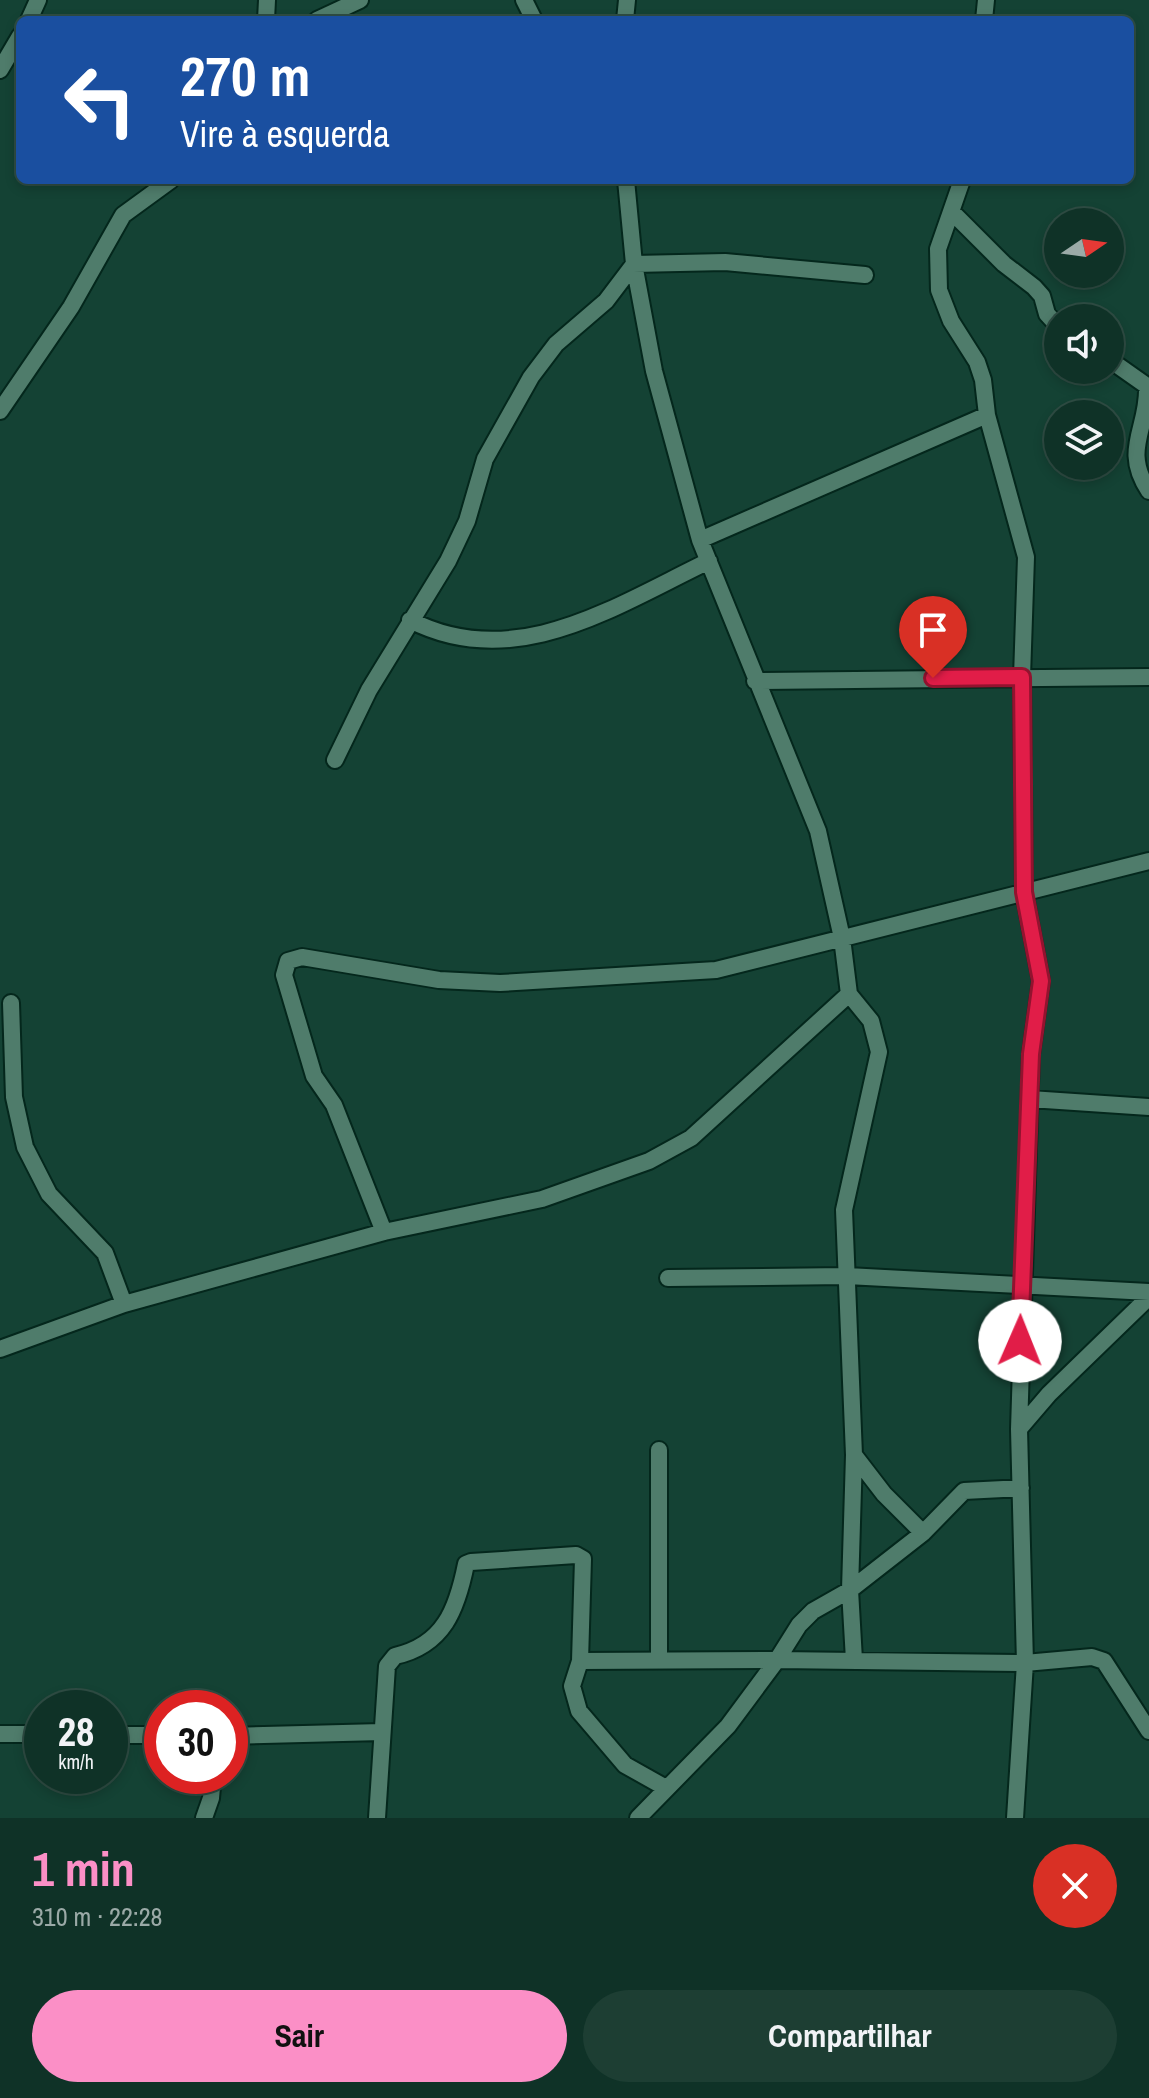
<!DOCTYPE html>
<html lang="pt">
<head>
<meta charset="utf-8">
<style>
  :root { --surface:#0f3227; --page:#1d3e33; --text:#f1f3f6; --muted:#9baaa7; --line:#2f4d44; --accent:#fb8fc6 }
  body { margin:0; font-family:"Archivo Narrow",sans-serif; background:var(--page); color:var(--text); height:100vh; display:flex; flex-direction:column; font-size:30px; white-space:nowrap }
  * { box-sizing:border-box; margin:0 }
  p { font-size:26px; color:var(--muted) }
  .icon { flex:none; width:44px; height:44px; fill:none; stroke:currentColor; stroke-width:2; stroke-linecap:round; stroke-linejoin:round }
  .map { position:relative; height:1818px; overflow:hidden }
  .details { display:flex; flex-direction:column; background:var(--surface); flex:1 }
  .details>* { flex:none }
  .hud { position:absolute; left:16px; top:16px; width:1118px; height:168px; border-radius:12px; box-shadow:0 4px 12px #0003,0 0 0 2px var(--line); background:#1a4fa0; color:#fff; overflow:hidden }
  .needle { width:52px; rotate:77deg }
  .fabs { position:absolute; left:1044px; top:208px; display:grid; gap:16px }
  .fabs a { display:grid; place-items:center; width:80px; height:80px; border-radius:50%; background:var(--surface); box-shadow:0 4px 12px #0003,0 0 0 2px var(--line); font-size:40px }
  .speed { position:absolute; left:24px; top:1690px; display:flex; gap:16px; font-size:40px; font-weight:700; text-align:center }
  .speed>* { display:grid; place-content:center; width:104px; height:104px; border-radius:50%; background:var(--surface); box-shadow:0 4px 12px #0003,0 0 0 2px var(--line); line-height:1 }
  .speed small { font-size:20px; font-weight:400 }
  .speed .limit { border:12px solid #d22; background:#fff; color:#111 }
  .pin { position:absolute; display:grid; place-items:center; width:68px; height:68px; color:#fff; margin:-82px -34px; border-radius:50% 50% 50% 0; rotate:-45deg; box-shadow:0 0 8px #0007 }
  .pin .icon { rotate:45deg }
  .me { position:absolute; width:88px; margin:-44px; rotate:1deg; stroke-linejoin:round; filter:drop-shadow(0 0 6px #0008) }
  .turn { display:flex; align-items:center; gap:28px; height:168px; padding:0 32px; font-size:36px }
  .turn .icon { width:104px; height:104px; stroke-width:2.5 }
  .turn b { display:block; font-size:56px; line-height:68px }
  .round { display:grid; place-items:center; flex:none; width:84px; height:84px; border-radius:42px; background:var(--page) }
  .head { display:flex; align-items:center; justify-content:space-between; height:136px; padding:0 32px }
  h1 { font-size:48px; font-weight:800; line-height:60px; color:var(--accent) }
  .cta { display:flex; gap:16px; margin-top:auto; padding:16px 32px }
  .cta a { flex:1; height:92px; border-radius:48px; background:var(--accent); color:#111; font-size:32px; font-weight:800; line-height:92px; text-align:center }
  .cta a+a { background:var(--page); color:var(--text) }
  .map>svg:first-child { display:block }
</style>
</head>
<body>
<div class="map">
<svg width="1149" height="1818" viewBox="0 0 1149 1818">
  <rect width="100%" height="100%" fill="#144234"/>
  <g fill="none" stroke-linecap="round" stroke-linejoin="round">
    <g stroke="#04271c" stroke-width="20">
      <path id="street" d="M524 0 534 20
        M29 20 38 0
        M266 20 267 0
        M317 20 360 0
        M625 20 627 0
        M984 20 986 0
        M0 70 20 36
        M962 180 938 249 939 290 951 321 977 362 983 380 987 415 1026 557 1022 677 1024 892 1041 981 1031 1054 1019 1429
        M953 213 1004 264 1034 287 1042 296 1047 314 1058 326
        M1110 360 1147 386C1149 428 1121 449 1149 491
        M0 411 71 307 123 215 171 180
        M700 540 987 415
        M410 620C515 674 615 606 709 561
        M755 681 1149 677
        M335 760 369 690 448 561 467 521 485 459 531 377 556 344 606 301 634 264 725 262 865 275
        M849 994 871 1021 879 1052 844 1210 854 1455 850 1590 854 1660
        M11 1003 14 1097 25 1147 49 1194 105 1253 124 1304
        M1030 1099 1149 1107
        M384 1232 334 1105 314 1076 284 975 288 961 302 957 439 980 500 983 716 970 1149 861
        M668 1278 847 1276 1149 1292
        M0 1349 124 1304 384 1232 542 1199 649 1161 691 1138 849 994 842 938 818 831 700 540 654 371 634 264 626 180
        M659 1450V1659
        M854 1455 884 1494 923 1533
        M580 1661 777 1660 799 1625 813 1611 850 1590 923 1533 964 1491 1021 1488
        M0 1734H42
        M110 1735H162
        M230 1736 382 1732
        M204 1818 211 1798 213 1776
        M377 1818 387 1666 395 1656C444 1645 457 1609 466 1564L471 1562 576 1555 583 1559 580 1661 572 1686 579 1711 625 1765 666 1788
        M638 1818 728 1726 777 1660 1025 1663 1019 1429 1049 1394 1149 1297
        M1015 1818 1025 1663 1092 1657 1104 1661 1149 1731"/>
    </g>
    <use href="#street" stroke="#4f7c6b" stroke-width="16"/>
  </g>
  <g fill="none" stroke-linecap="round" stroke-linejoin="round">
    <g stroke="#92132f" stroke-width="20">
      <path id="route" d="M933 678 1022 677 1024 892 1041 981 1031 1054 1020 1341"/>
    </g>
    <use href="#route" stroke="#e11d48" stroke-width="14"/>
  </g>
</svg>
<div class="fabs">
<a><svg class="needle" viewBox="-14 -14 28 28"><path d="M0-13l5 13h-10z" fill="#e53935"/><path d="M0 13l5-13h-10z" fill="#9baaa7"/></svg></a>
<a><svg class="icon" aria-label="sound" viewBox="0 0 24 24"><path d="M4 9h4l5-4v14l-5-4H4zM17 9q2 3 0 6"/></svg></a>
<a><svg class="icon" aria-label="layers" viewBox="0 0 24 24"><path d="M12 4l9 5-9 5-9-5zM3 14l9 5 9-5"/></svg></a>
</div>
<div class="speed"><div>28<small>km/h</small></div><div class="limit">30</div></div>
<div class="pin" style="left:933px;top:678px;background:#d93025"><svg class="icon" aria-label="arrive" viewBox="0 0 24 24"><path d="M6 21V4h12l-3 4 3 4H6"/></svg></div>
<svg class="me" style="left:1020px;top:1341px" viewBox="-20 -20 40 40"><circle r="19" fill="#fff"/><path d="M0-13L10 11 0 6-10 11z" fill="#e11d48"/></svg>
<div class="hud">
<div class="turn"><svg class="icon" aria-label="left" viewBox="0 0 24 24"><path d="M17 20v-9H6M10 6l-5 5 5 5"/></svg><div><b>270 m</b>Vire à esquerda</div></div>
</div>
</div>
<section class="details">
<div class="head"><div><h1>1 min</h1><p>310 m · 22:28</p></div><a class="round" style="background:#d93025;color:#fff"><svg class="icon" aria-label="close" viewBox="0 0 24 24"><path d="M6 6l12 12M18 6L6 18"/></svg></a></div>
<div class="cta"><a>Sair</a><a>Compartilhar</a></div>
</section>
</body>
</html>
